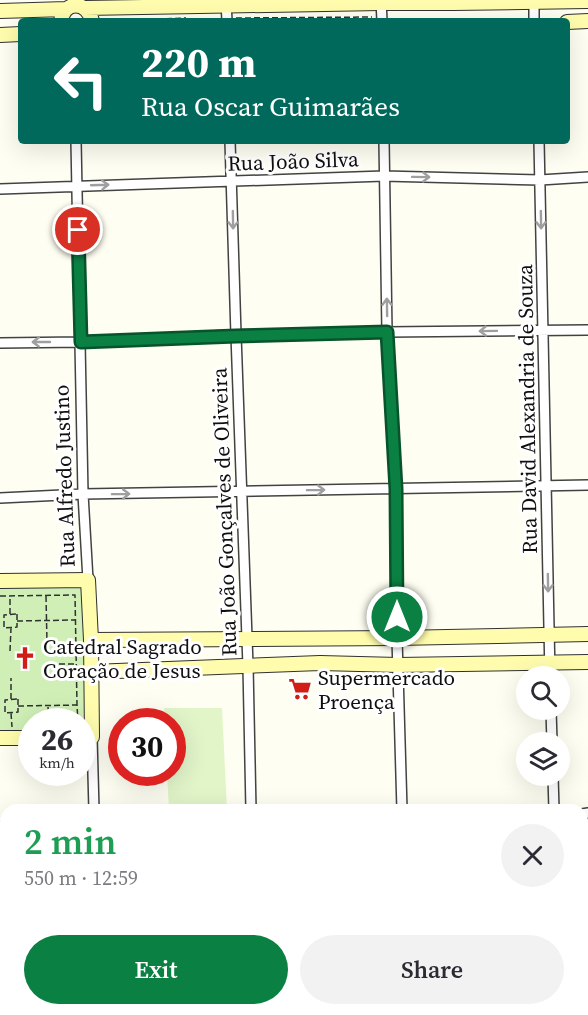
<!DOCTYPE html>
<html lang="en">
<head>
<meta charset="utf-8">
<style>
  :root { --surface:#fff; --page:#f2f2f3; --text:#2b2b33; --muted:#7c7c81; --accent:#0b8043 }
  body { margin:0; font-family:"Source Serif 4",serif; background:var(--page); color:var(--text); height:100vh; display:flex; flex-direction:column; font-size:22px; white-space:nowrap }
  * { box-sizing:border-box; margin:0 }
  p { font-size:20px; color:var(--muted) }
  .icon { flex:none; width:33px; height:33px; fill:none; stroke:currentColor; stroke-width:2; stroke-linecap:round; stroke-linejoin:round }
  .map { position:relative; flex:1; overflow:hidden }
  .side { position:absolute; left:0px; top:804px; width:588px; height:212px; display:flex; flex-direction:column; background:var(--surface); border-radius:18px 18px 0 0; box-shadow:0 6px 24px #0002 }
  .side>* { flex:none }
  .top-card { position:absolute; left:18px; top:18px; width:552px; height:126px; border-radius:6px; box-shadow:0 6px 24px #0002; background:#00695c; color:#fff; overflow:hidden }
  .tools { position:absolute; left:516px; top:666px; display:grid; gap:12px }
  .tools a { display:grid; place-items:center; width:54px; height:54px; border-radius:50%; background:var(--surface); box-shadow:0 6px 24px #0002; font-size:30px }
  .speed { position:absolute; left:18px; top:708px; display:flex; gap:12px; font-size:30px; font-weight:700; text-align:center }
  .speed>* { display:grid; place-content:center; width:78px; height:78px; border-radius:50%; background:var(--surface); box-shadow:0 6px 24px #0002; line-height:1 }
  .speed small { font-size:15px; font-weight:400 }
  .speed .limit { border:9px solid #d22; background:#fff; color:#111 }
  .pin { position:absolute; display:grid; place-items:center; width:51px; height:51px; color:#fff; margin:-26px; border:3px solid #fff; border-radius:50%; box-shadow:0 2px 6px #0007 }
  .me { position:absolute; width:66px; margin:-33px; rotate:0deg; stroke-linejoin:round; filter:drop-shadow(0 0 4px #0008) }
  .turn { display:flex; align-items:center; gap:21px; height:126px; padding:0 24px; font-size:27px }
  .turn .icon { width:78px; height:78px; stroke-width:2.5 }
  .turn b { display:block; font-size:42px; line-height:51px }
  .round { display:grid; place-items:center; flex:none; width:63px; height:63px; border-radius:32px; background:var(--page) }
  .headline { display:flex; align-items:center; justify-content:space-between; height:102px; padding:0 24px }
  h1 { font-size:36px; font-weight:600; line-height:45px; color:#1e9e55 }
  .action { display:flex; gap:12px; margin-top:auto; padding:12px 24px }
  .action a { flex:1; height:69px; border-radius:36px; background:var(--accent); color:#fff; font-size:24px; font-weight:600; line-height:69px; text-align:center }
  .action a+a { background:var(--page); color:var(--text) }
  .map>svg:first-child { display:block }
</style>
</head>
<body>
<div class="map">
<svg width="588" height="1015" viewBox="0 0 588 1015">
  <rect width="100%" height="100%" fill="#fffef2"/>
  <path fill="#cfefb6" d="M85 585 88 737H83L82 722H32L31 735 0 734V587Z"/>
  <path fill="#e2f5c9" d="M164 708H222L227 810H169L167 773 172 772V722L165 721Z"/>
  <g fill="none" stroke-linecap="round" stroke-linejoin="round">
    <g stroke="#424242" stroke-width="12">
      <path id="street" d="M381 0 382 21
        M226 2 227 21
        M534 21V0
        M76 141 83 494 88 580
        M230 141 236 335 248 666 251 810
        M384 141 387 332 396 489 397 638 402 810
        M539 141 550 676
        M0 189 384 176 540 180 588 177
        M0 343 81 342 236 335 387 332 588 330
        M0 498 83 494 588 485
        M551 710 552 742
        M92 737 94 810
        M553 776 554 810
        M582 814 588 813
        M0 827H6
        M582 886 588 885
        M582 969H588
        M0 981H6
        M98 1010 99 1015
        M253 1010V1015
        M403 1010V1015
        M556 1010V1015"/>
    </g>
    <g stroke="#313131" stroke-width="16">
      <path id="secondary" d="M85 8 381 3H453L588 1
        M0 11 66 9
        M61 21C64 0 88 1 92 21
        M567 22 588 21
        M0 35 21 34
        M0 581 88 580 91 640 92 737H82
        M91 640 397 638 588 634
        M92 672 320 663 398 665 588 662
        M0 738H32"/>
    </g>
    <path stroke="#313131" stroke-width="1.5" stroke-dasharray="6 3" stroke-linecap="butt" d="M236 18 372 17
      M112 21 186 18
      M0 596 75 595 77 705
      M46 596 47 643
      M10 614V597
      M17 614V627L4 628V615Z
      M17 621 75 620
      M10 651 11 628
      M50 664H75
      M11 699V678
      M18 699V712L5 713V700Z
      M18 706 77 705 78 722
      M48 707 49 722
      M11 713 12 727"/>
    <use href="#street" stroke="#fff" stroke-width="9"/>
    <use href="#secondary" stroke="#fffdad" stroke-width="14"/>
  </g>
  <defs><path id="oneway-shaft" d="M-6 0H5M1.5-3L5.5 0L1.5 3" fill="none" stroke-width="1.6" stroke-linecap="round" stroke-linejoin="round" transform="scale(1.5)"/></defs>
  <g stroke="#9f9f9f">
    <use href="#oneway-shaft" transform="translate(421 177) rotate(1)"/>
    <use href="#oneway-shaft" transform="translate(100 185) rotate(-2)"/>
    <use href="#oneway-shaft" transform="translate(233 220) rotate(89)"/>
    <use href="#oneway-shaft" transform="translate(541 220) rotate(89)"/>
    <use href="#oneway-shaft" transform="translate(387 307) rotate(-91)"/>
    <use href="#oneway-shaft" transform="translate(488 331) rotate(179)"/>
    <use href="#oneway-shaft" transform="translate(41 342) rotate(180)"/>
    <use href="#oneway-shaft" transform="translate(316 490) rotate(-1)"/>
    <use href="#oneway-shaft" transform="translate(121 494) rotate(-1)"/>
    <use href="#oneway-shaft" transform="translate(548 583) rotate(89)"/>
  </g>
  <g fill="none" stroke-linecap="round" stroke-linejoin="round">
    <g stroke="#07532c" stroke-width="15">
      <path id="route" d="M78 230 81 342 236 336 387 332 396 489 397 617"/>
    </g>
    <use href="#route" stroke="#0b8043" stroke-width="10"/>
  </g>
  <defs>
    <g id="church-bare" transform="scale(1.8)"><path d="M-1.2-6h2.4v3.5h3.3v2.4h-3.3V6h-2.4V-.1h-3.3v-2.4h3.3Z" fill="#d01e17" stroke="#fff" stroke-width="2.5" paint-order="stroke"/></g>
    <g id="supermarket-bare" transform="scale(1.8)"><path d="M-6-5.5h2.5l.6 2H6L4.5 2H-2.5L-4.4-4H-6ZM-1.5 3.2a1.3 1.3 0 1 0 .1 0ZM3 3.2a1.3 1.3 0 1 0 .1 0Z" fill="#d01e17" stroke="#fff" stroke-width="2.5" paint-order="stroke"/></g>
  </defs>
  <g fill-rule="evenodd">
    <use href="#church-bare" x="25" y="658"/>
    <use href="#supermarket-bare" x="300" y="689"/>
  </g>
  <g text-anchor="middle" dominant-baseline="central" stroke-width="6" stroke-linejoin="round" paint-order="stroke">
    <g font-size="21" fill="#0f0f0f" stroke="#fff">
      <text transform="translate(293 161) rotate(-2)">Rua João Silva</text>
      <text transform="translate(527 409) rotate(-91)">Rua David Alexandria de Souza</text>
      <text transform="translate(64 476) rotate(-92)">Rua Alfredo Justino</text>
      <text transform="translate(224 512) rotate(-92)">Rua João Gonçalves de Oliveira</text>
    </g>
    <g font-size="21" fill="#0f0f0f" stroke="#fff" text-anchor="start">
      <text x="43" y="646">Catedral Sagrado<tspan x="43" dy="24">Coração de Jesus</tspan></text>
      <text x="318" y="677">Supermercado<tspan x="318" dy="24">Proença</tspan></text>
    </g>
  </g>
</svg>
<div class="tools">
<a><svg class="icon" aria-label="search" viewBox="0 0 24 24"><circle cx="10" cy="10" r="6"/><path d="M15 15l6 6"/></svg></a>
<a><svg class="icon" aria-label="layers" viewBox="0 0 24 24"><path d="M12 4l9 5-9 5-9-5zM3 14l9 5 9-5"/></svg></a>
</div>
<div class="speed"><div>26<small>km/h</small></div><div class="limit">30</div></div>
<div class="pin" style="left:78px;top:230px;background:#d93025"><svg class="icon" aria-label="arrive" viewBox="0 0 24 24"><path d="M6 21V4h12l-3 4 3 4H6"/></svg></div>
<svg class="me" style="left:397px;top:617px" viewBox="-20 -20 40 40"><circle r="17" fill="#0b8043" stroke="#fff" stroke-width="3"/><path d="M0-11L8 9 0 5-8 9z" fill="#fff"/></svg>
<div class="top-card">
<div class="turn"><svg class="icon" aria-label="left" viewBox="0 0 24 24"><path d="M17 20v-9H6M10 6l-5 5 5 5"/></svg><div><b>220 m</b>Rua Oscar Guimarães</div></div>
</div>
<section class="side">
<div class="headline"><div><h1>2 min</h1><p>550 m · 12:59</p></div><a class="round"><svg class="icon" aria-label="close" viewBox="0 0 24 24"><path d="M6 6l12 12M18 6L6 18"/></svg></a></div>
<div class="action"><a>Exit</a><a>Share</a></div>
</section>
</div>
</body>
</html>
